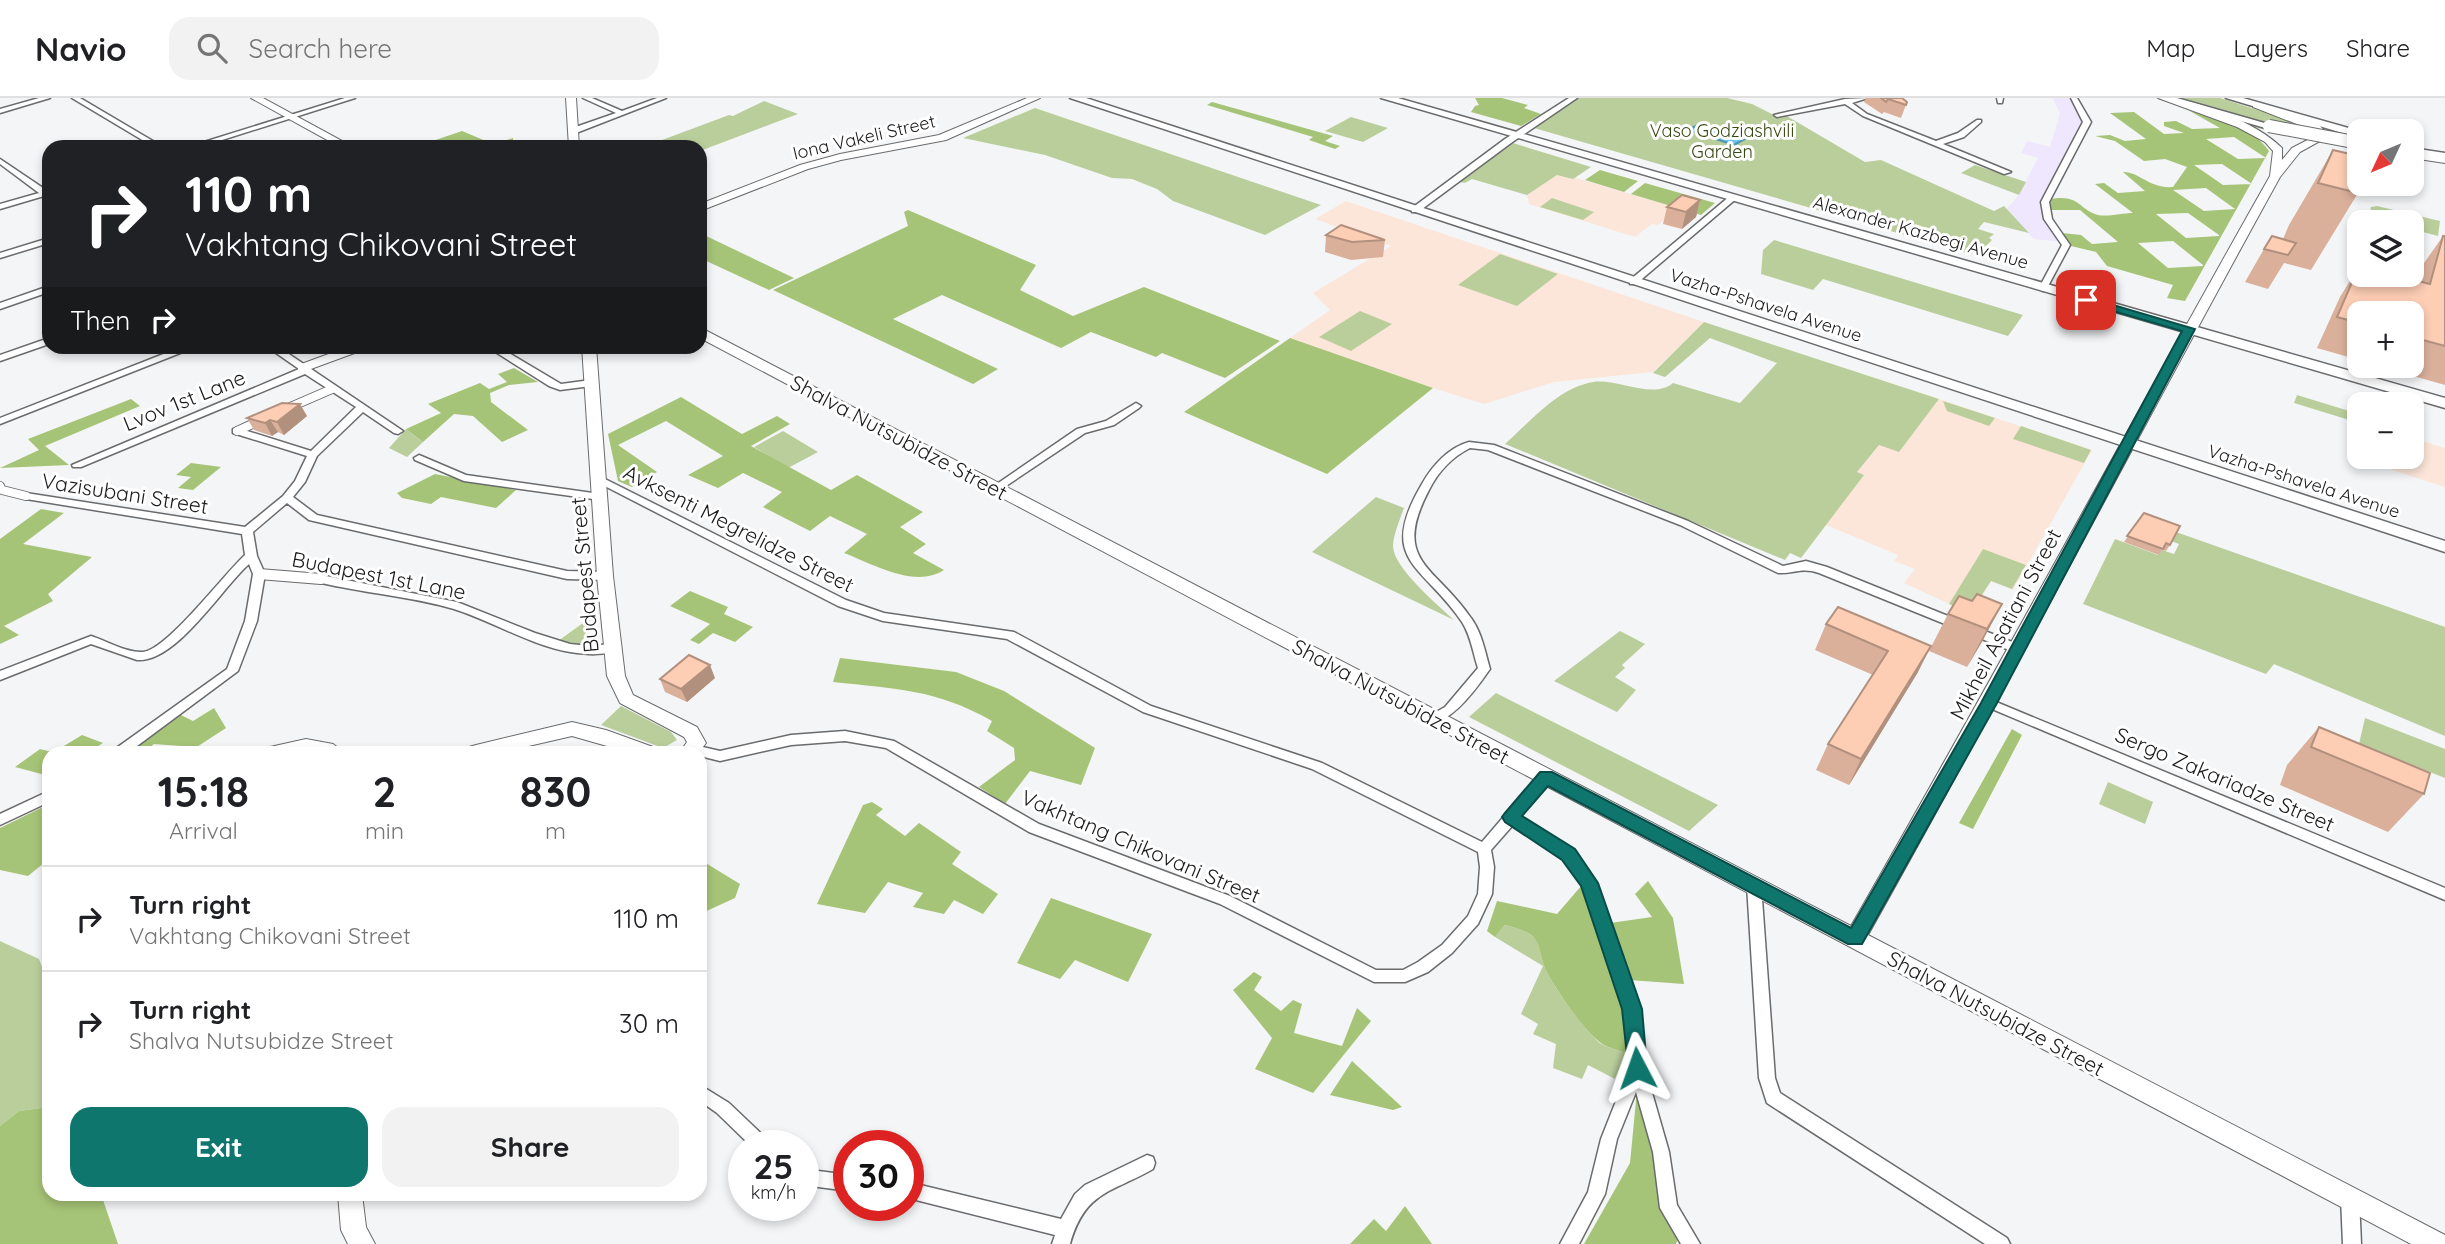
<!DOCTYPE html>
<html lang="en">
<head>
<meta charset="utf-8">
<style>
  :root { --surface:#fff; --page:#f2f2f2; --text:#202124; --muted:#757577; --line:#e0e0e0; --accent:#0f766e }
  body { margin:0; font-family:Quicksand,sans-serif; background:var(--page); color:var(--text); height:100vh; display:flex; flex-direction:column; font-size:26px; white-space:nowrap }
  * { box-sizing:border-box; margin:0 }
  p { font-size:23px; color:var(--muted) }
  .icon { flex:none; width:38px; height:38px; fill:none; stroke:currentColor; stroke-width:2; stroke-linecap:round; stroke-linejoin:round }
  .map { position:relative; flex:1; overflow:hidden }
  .panel { position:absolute; left:42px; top:648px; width:665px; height:455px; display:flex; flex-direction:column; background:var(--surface); border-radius:21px; box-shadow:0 4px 10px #0003 }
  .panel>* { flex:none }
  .banner { position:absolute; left:42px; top:42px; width:665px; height:214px; border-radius:21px; box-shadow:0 4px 10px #0003; background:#202124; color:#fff; overflow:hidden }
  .needle { width:46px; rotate:226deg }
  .fabs { position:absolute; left:2347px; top:21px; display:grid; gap:14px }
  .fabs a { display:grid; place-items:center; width:77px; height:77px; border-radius:14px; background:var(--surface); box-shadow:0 4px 10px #0003; font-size:35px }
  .speed { position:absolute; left:728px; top:1032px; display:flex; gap:14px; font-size:35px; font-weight:700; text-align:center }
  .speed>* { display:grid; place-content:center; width:91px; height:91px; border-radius:50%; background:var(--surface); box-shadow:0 4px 10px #0003; line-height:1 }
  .speed small { font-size:18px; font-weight:400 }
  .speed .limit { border:10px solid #d22; background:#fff; color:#111 }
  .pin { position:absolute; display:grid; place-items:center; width:60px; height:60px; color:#fff; margin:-30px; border-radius:14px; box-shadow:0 4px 10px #0006 }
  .me { position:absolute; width:77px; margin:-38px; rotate:356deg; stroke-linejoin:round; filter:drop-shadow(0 0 5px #0008) }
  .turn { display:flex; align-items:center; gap:24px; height:147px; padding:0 28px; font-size:32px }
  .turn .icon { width:91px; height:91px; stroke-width:2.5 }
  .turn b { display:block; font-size:49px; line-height:60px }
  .then { display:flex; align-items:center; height:66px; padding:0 28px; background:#0003; gap:14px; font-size:26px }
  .eta { display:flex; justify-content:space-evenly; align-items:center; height:119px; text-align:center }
  .eta b { font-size:42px; font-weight:800; line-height:49px }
  .action { display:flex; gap:14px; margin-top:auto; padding:14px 28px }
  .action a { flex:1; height:80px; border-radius:21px; background:var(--accent); color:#fff; font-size:28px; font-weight:800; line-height:80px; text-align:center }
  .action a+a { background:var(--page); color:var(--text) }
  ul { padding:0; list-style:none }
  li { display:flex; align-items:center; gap:21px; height:105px; padding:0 28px; border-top:2px solid var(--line) }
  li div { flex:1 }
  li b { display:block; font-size:26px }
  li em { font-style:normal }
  header { display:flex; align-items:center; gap:42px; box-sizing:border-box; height:98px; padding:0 35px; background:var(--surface); border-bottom:2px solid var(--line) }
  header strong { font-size:33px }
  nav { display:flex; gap:38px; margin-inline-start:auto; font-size:24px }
  .search { width:490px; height:63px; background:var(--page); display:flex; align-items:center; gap:18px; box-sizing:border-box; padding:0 24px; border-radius:21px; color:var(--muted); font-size:26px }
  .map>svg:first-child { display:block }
</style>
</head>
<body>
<header>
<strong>Navio</strong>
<div class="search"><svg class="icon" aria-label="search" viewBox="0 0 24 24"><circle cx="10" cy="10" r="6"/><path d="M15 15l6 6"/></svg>Search here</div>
<nav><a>Map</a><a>Layers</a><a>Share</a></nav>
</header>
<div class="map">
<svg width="2445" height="1146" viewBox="0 0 2445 1146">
  <rect width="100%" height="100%" fill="#f4f5f7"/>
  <path fill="#eee7fd" d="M2053 0H2071L2083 23 2041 107 2046 124 2063 144 2034 141 2006 112 2019 97 2038 60 2021 55 2027 43 2050 49 2060 16Z"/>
  <path fill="#fce6d9" d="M1557 76 1576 80 1678 110 1658 127 1652 126 1635 139 1529 106 1527 97Z
    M1346 103 1704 224 1653 274 1554 284 1484 306 1433 290 1290 240 1330 212 1313 195 1391 148 1315 121Z
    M1939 301 2092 352 2013 492 1991 483 1971 516 1904 485 1915 471 1894 463 1898 457 1826 427 1863 377 1857 374 1879 347 1914 334Z
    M2412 340 2445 350V389L2383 369 2386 359H2412Z"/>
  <path fill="#bace9c" d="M1578 0H1727L1752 6 1778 19 1785 17 1865 64 1881 62 1994 113 2004 108 2029 135 1984 124 1978 131 1994 136 1989 140 1992 142 1981 153 1970 156 1534 30Z
    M2180 0H2220L2301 26 2309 39 2278 36 2226 20 2265 29 2267 25Z
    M764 3 798 16 700 53V49L646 48 729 17 733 18Z
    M1035 10 1321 107 1265 137 1173 103 1157 91 1132 81 1112 80 1045 57 963 40Z
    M1351 19 1388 30 1363 44 1325 33Z
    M1513 45 1591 69 1573 81 1557 77 1527 97 1472 81 1465 85 1459 84Z
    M1975 67 2026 84 2019 97 1961 75Z
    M1552 100 1594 114 1583 122 1540 109Z
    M2377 108 2440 123 2438 138 2412 131V124H2381L2369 120 2371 109Z
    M1774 142 2023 217 2008 238 1823 181 1813 192 1761 176 1763 152Z
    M1500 156 1558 176 1517 208 1458 187Z
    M1360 213 1392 226 1351 253 1319 239Z
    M1704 224 1939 301 1899 354 1879 347 1857 374 1864 377 1801 460 1790 455 1785 462 1505 346C1531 323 1558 290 1593 284 1617 280 1653 302 1673 285L1740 305 1777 265 1710 240 1665 279 1653 275Z
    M2297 297 2359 316V325L2294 305Z
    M1943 303 1995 320 1989 328 1947 313Z
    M2021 328 2091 352 2084 365 2013 341Z
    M406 331 423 344 407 359 389 350Z
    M783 333 818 354 788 370 754 349Z
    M1376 399 1404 410C1400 421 1394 435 1393 447 1392 469 1438 507 1454 522L1312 454Z
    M2176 434 2445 529V638L2274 566 2266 576 2083 506 2115 441 2158 457 2162 452 2174 456 2179 446 2171 443Z
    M1983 451 2026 467 2012 491 1991 483 1970 515 1949 506Z
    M590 520V545L577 548 558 543Z
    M1620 533 1645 546 1622 567 1625 570 1615 579 1636 592 1617 614 1554 583Z
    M1496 595 1718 707 1689 733 1469 619Z
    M621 608 671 634 677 642 663 650 601 627Z
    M2365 620 2445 651V680L2359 646Z
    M2108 684 2153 704 2145 726 2099 706Z
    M1505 827C1551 838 1532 849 1550 880 1558 895 1587 935 1600 945 1607 950 1618 952 1626 955L1615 981 1588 967 1582 981 1553 970 1556 946 1533 936 1538 926 1521 916 1543 868 1495 839Z
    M0 843 39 861 49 887V1009L19 1013 0 1028Z"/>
  <path fill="#a6c477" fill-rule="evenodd" d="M1475 0H1502L1528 7 1524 10 1541 16 1521 28 1471 14 1475 8 1479 7Z
    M1212 4 1333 38 1325 43 1340 48 1335 51 1309 42 1313 39 1207 7Z
    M2188 12C2216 21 2252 28 2269 53L2185 203 2167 200 2173 187 2107 168 2096 154 2071 148 2062 135 2081 137 2092 146 2118 144 2080 112H2047L2051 101C2080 96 2079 112 2098 117 2108 119 2123 115 2133 115L2095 86 2104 85 2118 95 2145 93 2123 74C2138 73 2150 91 2173 89L2187 69 2165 61 2144 63 2115 43 2095 38 2110 37 2125 43 2146 41 2110 15 2134 14 2164 36 2184 35 2164 28V24L2176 23 2192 31 2220 30ZM2234 39 2266 60H2265L2238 61 2206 41ZM2222 66 2252 86 2223 87 2194 67ZM2206 90 2235 111 2204 113 2173 92ZM2188 115 2219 137V138L2186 140 2156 116ZM2173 143 2203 167V168L2168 170 2138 145Z
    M462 33 493 46 513 40V49L421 47Z
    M1600 72 1638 83 1624 94 1585 82Z
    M1645 85 1715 105 1701 117 1631 96Z
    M908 112 1036 167 1020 192 1073 218 1144 189 1280 243 1225 280 1162 255 1156 259 1091 234 1061 250 942 197 893 221 998 271 973 286 773 192 908 128 904 114Z
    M700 135 794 180 769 192 700 160Z
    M1290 240 1433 290 1327 376 1184 314Z
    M514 270 538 284 509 287 490 295 491 304 528 332 502 344 473 318 454 316 423 344 406 331 441 315 428 306 480 285 489 291 507 284 498 276Z
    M681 299 742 336 777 318 790 326 751 348 831 392 857 377 923 414 900 429 926 446 913 455 944 472C915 491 873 466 844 455L867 436 830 418 810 433 763 409 782 394 743 375 718 390 688 377 723 358 666 323 618 347 657 374 632 389 618 383 608 336Z
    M131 301 140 308 45 348 69 367 0 370 39 352 28 341Z
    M191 365 221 369 193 392 178 390 191 379 176 377Z
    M435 376 516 392 496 410 441 399 431 406 402 400 397 395Z
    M41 411 64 415 23 446 92 459 48 496 53 503 4 528 19 537 0 546V441Z
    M690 493 728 509 724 516 753 529 735 544 713 535 699 546 690 542 710 526 670 508Z
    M840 560 956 574 1004 593 1095 650 1081 687 1030 673 1005 706 979 689 1015 662 1014 650 987 633 992 623C936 591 896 591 833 584Z
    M214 610 226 630 189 654 181 648 154 646 144 654H124L177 615 193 623Z
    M2012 631 2022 637 1973 731 1959 725Z
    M82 637 103 645 89 654H54Z
    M40 651 52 654H49V678L15 669Z
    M872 704 883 711 876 717 905 738 919 725 961 754 952 766 998 796 983 816 954 802 944 816 913 809 923 795 888 784 865 815 817 806 863 707Z
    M49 706V761L28 778 0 772V730Z
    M704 764 740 786 735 800 700 816V766Z
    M1648 783 1673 820 1684 886 1629 882 1610 825 1652 819 1635 796Z
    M1582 787 1627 915 1626 955C1618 952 1607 950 1601 945 1585 934 1560 897 1550 880 1532 850 1551 838 1505 827L1495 839 1487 833 1497 803 1557 816Z
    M1051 800 1152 836 1128 884 1075 862 1060 881 1017 865Z
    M1254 874 1262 879 1254 892 1281 913 1293 902 1302 906 1294 935 1342 948 1357 910 1371 923 1313 995 1255 971 1272 940 1233 892Z
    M1352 963 1402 1009 1393 1012 1330 997Z
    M1638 982 1678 1140 1676 1146H1584L1630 1065Z
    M49 1009V1096H101L118 1146H0V1028L19 1013Z
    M1405 1108 1432 1146H1350L1374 1121 1386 1133Z"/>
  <path fill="#67c7ef" stroke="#5093b0" stroke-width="2" d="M1699 26 1745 41 1734 47 1688 32Z"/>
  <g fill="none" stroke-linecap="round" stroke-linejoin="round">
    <g stroke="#6a6b6d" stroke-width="10">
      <path id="pedestrian-far1" d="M302 270 362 248
        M288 310 332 291
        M237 333 261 322
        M0 388 2 392 26 398"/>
    </g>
    <g stroke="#6a6b6d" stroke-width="12">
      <path id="pedestrian" d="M259 476 321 481"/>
    </g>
    <g stroke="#6a6b6d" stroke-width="3">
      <path id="minor" d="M39 0H50L0 15V11Z
        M72 0H80L163 49H154Z
        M345 0H355L200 49H188Z
        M583 0H592L622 13 657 0H666L576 35H570V31L616 15Z
        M1569 0H1577L1511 45 1418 114H1412V110L1505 41Z
        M1868 0 1852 5 1867 16 1936 43 1958 35 1977 22H1981V24L1964 39 1943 46 2011 74 2004 76 1863 18 1845 6 1777 19 1774 17 1845 1Z
        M1997 0H2003L2002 5H1998Z
        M2071 0H2077L2091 24 2049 104 2052 121 2070 147 2047 190 2043 193 2039 190 2062 147 2044 121 2041 104 2083 24Z
        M0 61 46 92H49V100L44 98 0 111V106L39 95 0 66Z
        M1730 98 1737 100 1636 186H1630V182Z
        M49 140V145L0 160V155Z
        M49 188V194L0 211V205Z
        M49 240V246L0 263V257Z
        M184 248H198L0 326V320Z
        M266 248H277L403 333 398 336 394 335 363 314 317 358 305 384 293 399 317 417 567 473 605 474 611 478 605 482 567 481 309 422 287 405 253 434 257 458 265 476 257 523 238 573 129 654H114L115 651 227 571 245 523 253 476 249 466C221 491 176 565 137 562L91 546 0 582V573L91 538C107 543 126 555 143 554 167 552 224 476 245 457L242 436 26 401 21 398 26 395 245 429 283 398 295 383 307 358 233 335V331H241L311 353 356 309 305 276 81 369H73L72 367 299 271Z
        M486 248H497L561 286 591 282 596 285 591 288 560 292 549 288Z
        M1136 305 1141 308 1139 310 1114 327 1085 335 1000 392 996 393 991 390 1077 331 1106 323Z
        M1469 344 1494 347 1688 423 1783 468 1806 463 1827 469 2022 548 2024 551 2018 555 2014 554 1819 475C1801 469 1794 476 1778 475L1680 427 1488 352 1470 350C1452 359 1438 374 1429 392 1391 464 1435 467 1471 520 1482 535 1485 554 1490 571 1479 587 1451 627 1431 623L1429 620 1431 617 1445 609 1478 570C1473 555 1471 538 1462 524 1424 467 1376 464 1422 386 1432 368 1448 350 1469 344Z
        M419 357 466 377 600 396 605 399 600 402 464 383 415 362 414 360Z
        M599 378 846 502 884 515 1014 534 1151 608 1322 665 1482 744 1541 675H1551L1553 679 1551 683 1520 718 1573 753 1596 785 1640 911 1645 970 1669 1054 1677 1107 1700 1146H1681L1660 1110 1653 1054 1636 994 1617 1041 1605 1096 1579 1146H1560L1588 1094 1601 1041 1629 970 1624 911 1583 787 1563 761 1513 727 1491 752 1494 769 1492 796 1478 826 1452 855 1428 874 1405 884H1374L1220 806 1029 734 886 650 845 643 791 647 720 663 700 658V654H689L688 652 689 649 694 647 720 653 791 637 845 633 894 643 1039 726 1230 798 1376 872H1403L1418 864 1442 847 1468 818 1478 796 1480 769 1478 754 1312 671 1143 614 1007 541 883 523 838 508 595 383 594 381Z
        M321 477 457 504 535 535 570 546 590 548 611 546 617 550C607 559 584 556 570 554 530 547 494 524 454 511 410 498 362 495 317 484L315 481Z
        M1989 601 2445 790V802L1985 608 1983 605 1985 602Z
        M49 693V704L0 727V716Z
        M1754 781 1759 783 1761 787 1775 980 1780 995 2007 1140 2010 1146H1985L1767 1005 1759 980 1747 787 1749 783Z
        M700 987 729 1005 768 1042 770 1048H751L717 1015 700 1003Z
        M1147 1057 1153 1059 1155 1065 1153 1071C1111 1095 1085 1093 1070 1146H1052L1055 1137 908 1100V1084L1061 1121 1075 1096 1085 1087Z
        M803 1071 849 1077V1093L803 1087Z
        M2350 1092 2356 1094 2359 1100 2361 1146H2343L2341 1100 2344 1094Z"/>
    </g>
    <g stroke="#6a6b6d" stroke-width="2">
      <path id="secondary" d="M251 0H263L353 49H340Z
        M566 0H576L579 49H569Z
        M1027 0H1040L946 42 841 62 808 71 700 113V106L800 67 840 56 939 37Z
        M2158 0C2195 0 2256 24 2282 50V62L2292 50 2317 37 2312 32 2253 9V5H2259L2320 28 2329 38 2300 54 2280 79C2141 331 2009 586 1868 837L2445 1137V1146H2411L700 240V231L705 232 1851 828C1994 580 2129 327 2270 78L2273 53 2265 44 2237 29Z
        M2412 54 2445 59V65L2412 60Z
        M582 248H596L613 478 625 578 633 597 697 629 706 645 699 654H680L687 644 684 639 620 605 607 578 597 478Z
        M572 624 606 632 653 649 655 654H628L572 638 502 654H467L469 649 476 647Z
        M306 641 333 646 343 654H268L270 649Z
        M338 1096H362L366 1129 375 1146H348L341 1132Z"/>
    </g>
    <g stroke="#6a6b6d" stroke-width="3">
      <path id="primary" d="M1070 0H1086L2445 443V454Z
        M1381 0H1398L2445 300V310Z
        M2160 0H2177L2275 28 2269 31Z
        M2226 0H2243L2359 33V40Z
        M2412 50 2445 55V61L2412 56Z"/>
    </g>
    <use href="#pedestrian-far1" stroke="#fff" stroke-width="8"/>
    <use href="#pedestrian" stroke="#fff" stroke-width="10"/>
    <use href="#minor" fill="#fff" fill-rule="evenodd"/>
    <use href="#secondary" fill="#fff" fill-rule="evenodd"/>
    <use href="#primary" fill="#fff" fill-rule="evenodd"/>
    <g stroke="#6a6b6d" stroke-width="14" stroke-linecap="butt">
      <path id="primary-bridge" d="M2269 28 2359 45"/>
    </g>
    <use href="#primary-bridge" stroke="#fff" stroke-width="12"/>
  </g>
  <path fill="#dab09b" d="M1866 0H1902L1907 4 1901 20 1884 14 1882 16 1864 4Z
    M2333 52 2358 95 2311 172 2284 165 2268 191 2245 184 2264 151 2283 141 2289 127Z
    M1700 102 1696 119 1682 131 1663 126 1667 109Z
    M1326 137 1385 142 1383 159 1351 162 1325 154Z
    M2443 138H2445V287L2378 268H2412V215H2359V262L2317 250 2340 199 2359 168 2418 183 2422 168Z
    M307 318 284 337 278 334 272 338 254 332 247 320Z
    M2144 415 2170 447 2166 453 2162 452 2159 457 2124 444Z
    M1972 503 2002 506 1967 569 1929 553 1948 516Z
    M1838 509 1918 574 1849 687 1816 672 1828 646 1873 577 1815 552 1826 526Z
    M715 580 687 604 665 594 660 581Z
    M2319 629 2424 696 2388 734 2280 687 2287 667Z"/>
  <path fill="#b1907e" d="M1700 102 1696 119 1682 131 1686 114Z
    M300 306 307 318 284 337 277 324Z
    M270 322 278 334 272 338 265 325Z
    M2002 506 1982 544 1967 569 1987 531Z
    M1931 548 1918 574 1849 687 1861 661Z
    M710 567 715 580 687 604 681 591Z"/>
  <path fill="#fdcdb4" stroke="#b1907e" stroke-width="2" d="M1881 0H1902L1907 4 1906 7 1888 1 1886 4Z
    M2333 52 2359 58V86H2362L2358 95 2318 85Z
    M1682 97 1700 102 1686 114 1667 109Z
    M1341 127 1385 142 1352 144 1326 137Z
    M2272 138 2296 145 2288 157 2264 151Z
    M2443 138H2445V248L2412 239V215H2359V225L2337 219 2359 168V177H2394L2430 186Z
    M282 305 300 306 277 324 270 322 265 325 247 320Z
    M2144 415 2180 428 2170 447 2166 445 2163 451 2127 438Z
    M1977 496 2002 506 1987 531 1948 516 1959 498 1972 503Z
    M1838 509 1931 548 1861 661 1828 646 1888 553 1826 526Z
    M689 557 710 567 681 591 660 581Z
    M2319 629 2430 675 2424 696 2311 649Z"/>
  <path fill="#0f766e" stroke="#0a4d48" stroke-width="2" d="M2086 199 2195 231 1997 605 1862 846H1848L1548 688 1522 718 1575 751 1598 785 1642 911 1647 970 1644 976 1637 979 1629 976 1622 911 1581 788 1562 762 1505 724 1502 719 1505 715 1540 674H1552L1851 830 1981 605 2182 233 2082 204V200Z"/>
  <g text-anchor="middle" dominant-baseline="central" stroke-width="6" stroke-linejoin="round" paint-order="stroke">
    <g font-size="18" fill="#374912" stroke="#fff">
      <text x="1722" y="32">Vaso Godziashvili<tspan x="1722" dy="21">Garden</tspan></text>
    </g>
    <g font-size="18" fill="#1b1b1c" stroke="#fff">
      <text transform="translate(864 39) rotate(-13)">Iona Vakeli Street</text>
      <text transform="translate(1921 134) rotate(16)">Alexander Kazbegi Avenue</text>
      <text transform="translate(1766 207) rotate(18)">Vazha-Pshavela Avenue</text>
      <text transform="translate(2304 383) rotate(18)">Vazha-Pshavela Avenue</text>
    </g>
    <g font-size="21" fill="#1b1b1c" stroke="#fff">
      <text transform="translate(184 302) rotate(-22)">Lvov 1st Lane</text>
      <text transform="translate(899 339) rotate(28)">Shalva Nutsubidze Street</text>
      <text transform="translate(125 395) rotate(9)">Vazisubani Street</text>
      <text transform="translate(739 430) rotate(27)">Avksenti Megrelidze Street</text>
      <text transform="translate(379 477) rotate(11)">Budapest 1st Lane</text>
      <text transform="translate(584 477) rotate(-95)">Budapest Street</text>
      <text transform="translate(2005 526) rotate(-62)">Mikheil Asatiani Street</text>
      <text transform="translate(1401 603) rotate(28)">Shalva Nutsubidze Street</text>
      <text transform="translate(2225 681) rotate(23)">Sergo Zakariadze Street</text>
      <text transform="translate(1141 748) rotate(23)">Vakhtang Chikovani Street</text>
      <text transform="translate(1996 915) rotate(28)">Shalva Nutsubidze Street</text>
    </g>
  </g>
</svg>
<div class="fabs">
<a><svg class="needle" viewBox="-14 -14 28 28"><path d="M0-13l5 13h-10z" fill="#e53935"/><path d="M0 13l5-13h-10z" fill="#757577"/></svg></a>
<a><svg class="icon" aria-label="layers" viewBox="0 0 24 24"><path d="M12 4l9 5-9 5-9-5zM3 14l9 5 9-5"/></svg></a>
<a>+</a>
<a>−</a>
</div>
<div class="speed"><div>25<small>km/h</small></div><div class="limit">30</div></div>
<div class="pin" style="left:2086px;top:202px;background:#d93025"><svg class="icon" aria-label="arrive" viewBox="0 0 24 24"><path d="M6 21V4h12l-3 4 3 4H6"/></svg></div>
<svg class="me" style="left:1637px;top:970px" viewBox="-20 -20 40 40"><path d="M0-17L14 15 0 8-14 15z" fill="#0f766e" stroke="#fff" stroke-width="4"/></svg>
<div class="banner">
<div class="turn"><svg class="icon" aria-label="right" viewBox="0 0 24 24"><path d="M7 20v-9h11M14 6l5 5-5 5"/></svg><div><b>110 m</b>Vakhtang Chikovani Street</div></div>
<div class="then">Then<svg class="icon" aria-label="right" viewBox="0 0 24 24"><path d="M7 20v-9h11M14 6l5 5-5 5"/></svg></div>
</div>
<section class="panel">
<div class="eta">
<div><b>15:18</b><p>Arrival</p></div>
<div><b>2</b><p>min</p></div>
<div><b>830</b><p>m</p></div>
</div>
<ul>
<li><svg class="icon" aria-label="right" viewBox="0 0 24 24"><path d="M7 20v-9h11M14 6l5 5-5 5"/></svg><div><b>Turn right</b><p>Vakhtang Chikovani Street</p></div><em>110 m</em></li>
<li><svg class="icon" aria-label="right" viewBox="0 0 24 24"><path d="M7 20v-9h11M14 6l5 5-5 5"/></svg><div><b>Turn right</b><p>Shalva Nutsubidze Street</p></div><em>30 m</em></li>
</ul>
<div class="action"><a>Exit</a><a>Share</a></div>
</section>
</div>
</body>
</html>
